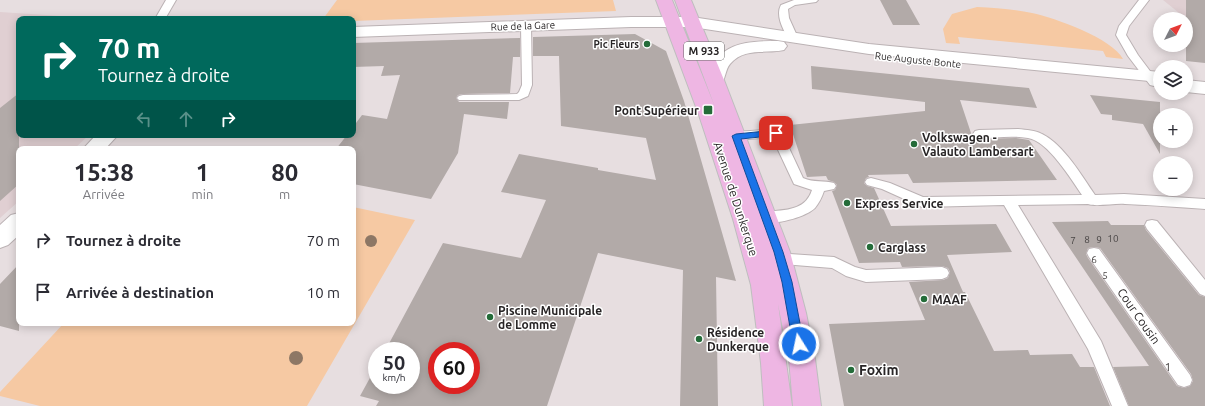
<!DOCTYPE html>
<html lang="fr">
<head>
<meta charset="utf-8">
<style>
  :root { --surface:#fff; --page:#f2f2f3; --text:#2b2b33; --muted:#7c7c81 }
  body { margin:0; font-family:Ubuntu,sans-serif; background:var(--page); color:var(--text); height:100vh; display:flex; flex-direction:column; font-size:15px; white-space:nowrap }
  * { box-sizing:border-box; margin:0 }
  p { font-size:13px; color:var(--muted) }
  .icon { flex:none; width:22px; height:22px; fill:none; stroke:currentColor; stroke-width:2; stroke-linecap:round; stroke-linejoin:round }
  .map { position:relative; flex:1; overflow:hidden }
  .drawer { position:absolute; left:16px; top:146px; width:340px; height:180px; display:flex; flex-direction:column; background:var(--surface); border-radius:8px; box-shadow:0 2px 10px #0003 }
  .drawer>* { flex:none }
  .banner { position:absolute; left:16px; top:16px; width:340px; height:122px; border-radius:8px; box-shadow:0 2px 10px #0003; background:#00695c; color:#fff; overflow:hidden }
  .needle { width:26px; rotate:48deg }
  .tools { position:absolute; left:1153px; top:12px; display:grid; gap:8px }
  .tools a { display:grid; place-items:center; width:40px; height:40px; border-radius:50%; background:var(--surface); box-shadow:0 2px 10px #0003; font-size:20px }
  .speed { position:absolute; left:368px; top:342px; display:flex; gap:8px; font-size:20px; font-weight:700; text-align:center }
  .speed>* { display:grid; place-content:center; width:52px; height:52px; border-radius:50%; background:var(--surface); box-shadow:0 2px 10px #0003; line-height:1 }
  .speed small { font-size:10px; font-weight:400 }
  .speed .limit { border:6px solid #d22; background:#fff; color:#111 }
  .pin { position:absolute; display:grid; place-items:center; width:34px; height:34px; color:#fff; margin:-17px; border-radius:8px; box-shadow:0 2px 6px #0006 }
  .me { position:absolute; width:44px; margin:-22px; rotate:350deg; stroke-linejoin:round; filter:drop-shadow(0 0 3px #0008) }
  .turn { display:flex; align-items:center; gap:14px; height:84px; padding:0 16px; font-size:18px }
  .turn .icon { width:52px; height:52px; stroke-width:2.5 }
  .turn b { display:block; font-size:28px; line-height:34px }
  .lanes { display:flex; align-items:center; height:38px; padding:0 16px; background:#0003; justify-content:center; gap:20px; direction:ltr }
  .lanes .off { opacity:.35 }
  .eta { display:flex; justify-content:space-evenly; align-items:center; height:68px; text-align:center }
  .eta b { font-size:24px; font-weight:600; line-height:28px }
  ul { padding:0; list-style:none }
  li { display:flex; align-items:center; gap:12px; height:52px; padding:0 16px }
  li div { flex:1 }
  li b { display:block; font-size:15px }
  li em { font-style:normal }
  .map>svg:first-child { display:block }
</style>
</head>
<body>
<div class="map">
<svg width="1205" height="406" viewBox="0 0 1205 406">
  <rect width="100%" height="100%" fill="#e7dee0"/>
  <path fill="#e0cfd2" d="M1163 0H1205L1194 25Z
    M0 12 107 19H19V135H89L74 149H19V201L0 218Z"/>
  <path fill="#f6c9a3" d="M337 0H613L616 11 353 21V19H323Z
    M977 7C995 8 1013 9 1032 13 1055 18 1112 38 1123 59L1106 57 1103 51 958 37 960 44 946 43 943 29 952 14Z
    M353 207 415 220 307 406H40L0 396V392L64 323H353Z"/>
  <path fill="#b2aaa8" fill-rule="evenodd" d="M880 0H906L920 25H893Z
    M1186 0H1205V63L1186 61Z
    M635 34 666 51 684 101 736 281 716 277 718 406H680L683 270 598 253 547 406H376L379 401 360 396 377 365V385H411V351H385L443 243 521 258 546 200 501 192 519 154 598 168V170L656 180 646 138 561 126 559 56H533V37ZM437 351H471V385H437Z
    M520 38V57H513L510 93 463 94 458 95 456 98 459 102H509L507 119 464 114 458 153 431 199 353 184V149H336L347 135H353V127L362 115 387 119 400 75 381 76 384 66 353 67V43Z
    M811 66 1029 88 1037 108 960 100 973 139 1016 138 1029 140 1057 180 913 183 908 174 868 175 869 177 866 178 864 183 867 186 874 188 891 226 996 224 1012 252 947 255 963 292H965L994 351 1028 350 1030 355 1072 354 1080 367H1094L1110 406H844L829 324 925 320 909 282 943 280 948 278 950 272 948 268 942 266 902 267 900 262 859 263 832 191 835 190 837 185 834 182 828 180 826 176 807 177 790 125 925 111V102L812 89Z
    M19 93V184L0 201V108Z
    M1090 95 1160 102V154L1143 124 1112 120V115L1101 114Z
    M1108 221 1111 225H1144L1146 230 1199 295 1205 297V406H1129L1113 367 1149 366 1052 222ZM1094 247 1100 248 1191 374 1193 381 1190 386 1184 388 1177 386 1088 258 1086 254 1088 248Z
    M19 264V331L0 326V284Z"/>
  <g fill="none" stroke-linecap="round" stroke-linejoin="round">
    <g stroke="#bbb2b4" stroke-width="2">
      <path id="service" d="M166 0H176L165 19H155Z
        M794 0H818L816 2 795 5 788 9 789 18 798 38 793 41 789 40C784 31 775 16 781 5Z
        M1139 0H1149L1129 26 1126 35 1138 55 1159 83 1154 86 1150 85 1128 56 1116 35 1119 26Z
        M526 23 531 26 532 85 528 96 519 100H459L457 98 459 96 463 95 517 94 519 92 522 85 521 26Z
        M776 129 780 130 782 133 803 178C814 183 824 180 834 183L836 186 834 189 824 191C822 197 819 203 815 208 803 219 770 226 754 222L752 218 754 214C774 208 804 216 812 190L794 184 772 137 736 140 732 139 730 136 732 133 736 132Z
        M1018 129C1027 130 1035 130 1042 134 1064 145 1082 176 1095 195L1124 194 1205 199V209C1178 207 1152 205 1125 204 1115 203 1096 207 1088 204L1018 205 1101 341 1128 406H1112L1088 349 1004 205 922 207 882 189 867 185 865 182 867 179 871 178 890 183 923 197 1082 195C1071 179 1048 141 1028 138 1012 135 995 138 979 138L975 137 973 134 975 131 979 130Z
        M1152 220 1157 221 1205 280V296L1200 294 1147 229 1145 225 1147 221Z
        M1094 248 1099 249 1190 375 1192 380 1190 385 1184 387 1178 385 1089 257 1087 253 1089 249Z
        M775 253 834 257 855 267 866 270 942 267 947 269 949 273 947 277 942 279 866 282 846 276 832 268 770 263 768 259 770 255Z"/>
    </g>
    <g stroke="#bbb2b4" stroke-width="2">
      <path id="tertiary" d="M631 17H692L869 44 1160 72V82L869 54 692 27H631L353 37V27Z
        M778 41 784 42 787 46 784 50C766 54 744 47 730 64 725 70 726 78 721 84L715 85 709 84 706 80C717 43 744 41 778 41Z
        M1186 80 1205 82V94L1186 92Z
        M96 135H118L105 149H83Z
        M19 213V235L8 245 0 248V225L11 215Z"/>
    </g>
    <g stroke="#bebebe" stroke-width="2">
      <path id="primary" d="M656 0H672L715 107 675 0H691L724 80 790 252 806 313 815 359 821 406H793L789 359 778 304 792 406H764L761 363 751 285 733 219 699 115Z"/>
    </g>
    <use href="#service" fill="#fff" fill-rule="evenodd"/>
    <use href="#tertiary" fill="#fff" fill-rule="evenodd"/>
    <use href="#primary" fill="#eeb6e3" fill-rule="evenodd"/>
  </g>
  <g fill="#8d7765">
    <circle cx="371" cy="241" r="6"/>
    <circle cx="296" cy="358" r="7"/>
  </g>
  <path fill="#1a73e8" stroke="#114b97" d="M776 130 780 133 779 135 741 139 783 252 792 282 804 344 803 347 799 349 795 347 793 344 782 282 774 252 732 136 736 134Z"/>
  <g fill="#246c39" stroke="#fff" stroke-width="1.5">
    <circle cx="647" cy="44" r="4"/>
    <rect x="703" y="105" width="10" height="10" rx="2"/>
    <circle cx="914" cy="144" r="4"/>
    <circle cx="847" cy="203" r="4"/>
    <circle cx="870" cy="247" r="4"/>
    <circle cx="924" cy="299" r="4"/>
    <circle cx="490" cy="317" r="4"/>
    <circle cx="699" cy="339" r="4"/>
    <circle cx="851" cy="370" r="4"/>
  </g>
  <g text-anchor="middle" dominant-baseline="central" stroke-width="3" stroke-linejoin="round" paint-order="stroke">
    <g font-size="10" fill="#282526" stroke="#fff">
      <text transform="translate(523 26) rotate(-2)">Rue de la Gare</text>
      <text transform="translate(918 60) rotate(6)">Rue Auguste Bonte</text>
    </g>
    <g font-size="10" font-weight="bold" fill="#282526" stroke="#fff" text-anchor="end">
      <text x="639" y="44">Pic Fleurs</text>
    </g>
    <g font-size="10" fill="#4a4646">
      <text x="1113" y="238">10</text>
      <text x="1087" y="239">8</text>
      <text x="1099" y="239">9</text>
      <text x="1073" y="240">7</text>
      <text x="1094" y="259">6</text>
      <text x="1105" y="275">5</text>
    </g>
    <rect fill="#fff" stroke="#686667" stroke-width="1" x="684" y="42" width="40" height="18" rx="3"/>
    <g font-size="11" font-weight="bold" fill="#282526">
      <text x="704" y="51">M 933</text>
    </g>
    <g font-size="12" font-weight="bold" fill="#282526" stroke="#fff" text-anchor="start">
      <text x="699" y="110" text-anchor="end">Pont Supérieur</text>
      <text x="922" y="137">Volkswagen -<tspan x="922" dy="14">Valauto Lambersart</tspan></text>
      <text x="855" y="203">Express Service</text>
      <text x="878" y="247">Carglass</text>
      <text x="932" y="299">MAAF</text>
      <text x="498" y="310">Piscine Municipale<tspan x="498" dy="14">de Lomme</tspan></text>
      <text x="707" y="332">Résidence<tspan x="707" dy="14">Dunkerque</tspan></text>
    </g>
    <g font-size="12" fill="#282526" stroke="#fff">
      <text transform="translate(736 199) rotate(72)">Avenue de Dunkerque</text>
      <text transform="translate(1139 316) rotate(55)">Cour Cousin</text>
    </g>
    <g font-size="12" fill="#4a4646">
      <text x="1168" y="366">1</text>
    </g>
    <g font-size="14" font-weight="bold" fill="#282526" stroke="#fff" text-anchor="start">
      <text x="859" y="370">Foxim</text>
    </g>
  </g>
</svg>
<div class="tools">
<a><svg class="needle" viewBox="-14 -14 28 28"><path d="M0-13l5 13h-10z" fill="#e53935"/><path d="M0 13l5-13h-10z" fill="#7c7c81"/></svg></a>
<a><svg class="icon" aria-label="layers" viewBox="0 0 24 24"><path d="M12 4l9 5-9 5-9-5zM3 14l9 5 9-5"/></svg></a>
<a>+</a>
<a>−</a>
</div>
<div class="speed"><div>50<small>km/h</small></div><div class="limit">60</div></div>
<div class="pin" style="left:776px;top:133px;background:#d93025"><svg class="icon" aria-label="arrive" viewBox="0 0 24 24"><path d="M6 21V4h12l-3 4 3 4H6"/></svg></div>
<svg class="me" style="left:799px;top:344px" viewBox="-20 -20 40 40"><circle r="17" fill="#1a73e8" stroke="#fff" stroke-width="3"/><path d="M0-11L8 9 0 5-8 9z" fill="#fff"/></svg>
<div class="banner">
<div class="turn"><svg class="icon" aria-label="right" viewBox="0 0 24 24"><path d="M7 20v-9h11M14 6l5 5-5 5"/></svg><div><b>70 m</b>Tournez à droite</div></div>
<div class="lanes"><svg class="icon off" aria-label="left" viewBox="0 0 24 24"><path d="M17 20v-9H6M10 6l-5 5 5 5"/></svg><svg class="icon off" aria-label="ahead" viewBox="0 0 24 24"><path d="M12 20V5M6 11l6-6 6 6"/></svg><svg class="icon" aria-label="right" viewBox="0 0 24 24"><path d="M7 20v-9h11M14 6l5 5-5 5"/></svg></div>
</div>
<section class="drawer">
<div class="eta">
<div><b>15:38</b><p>Arrivée</p></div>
<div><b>1</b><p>min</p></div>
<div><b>80</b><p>m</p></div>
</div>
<ul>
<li><svg class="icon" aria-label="right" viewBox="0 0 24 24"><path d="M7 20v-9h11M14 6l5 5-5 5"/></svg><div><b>Tournez à droite</b></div><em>70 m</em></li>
<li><svg class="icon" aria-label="arrive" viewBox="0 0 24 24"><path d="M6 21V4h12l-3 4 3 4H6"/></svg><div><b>Arrivée à destination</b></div><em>10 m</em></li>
</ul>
</section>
</div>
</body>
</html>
